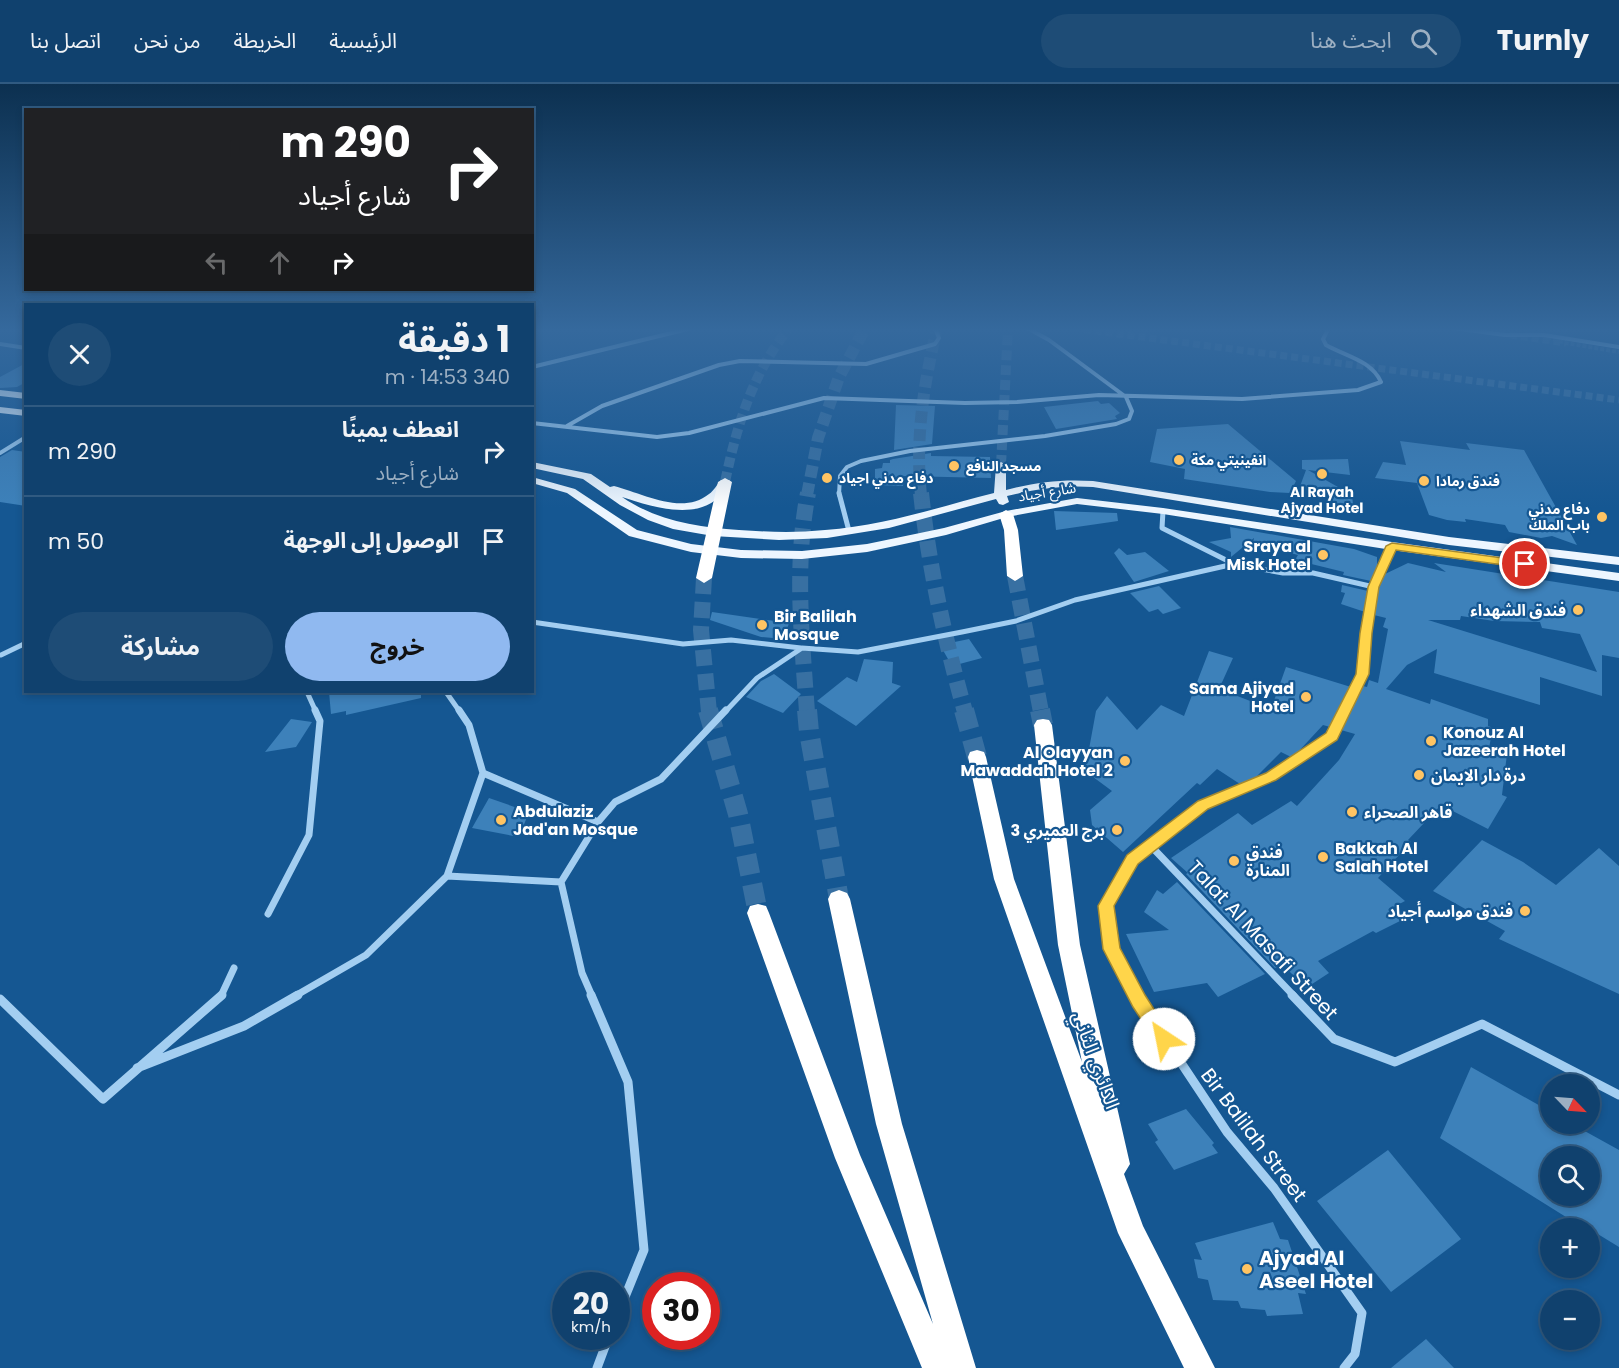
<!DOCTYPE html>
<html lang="ar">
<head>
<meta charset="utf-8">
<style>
  :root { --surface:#10416e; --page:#1e4c76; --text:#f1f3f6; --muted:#9cafc2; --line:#305a81; --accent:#90b9f0 }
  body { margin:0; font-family:Poppins,"Noto Sans Arabic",sans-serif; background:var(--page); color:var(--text); direction:rtl; height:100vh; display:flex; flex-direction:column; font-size:22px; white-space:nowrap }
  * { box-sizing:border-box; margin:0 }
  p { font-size:20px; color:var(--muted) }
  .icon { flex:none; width:33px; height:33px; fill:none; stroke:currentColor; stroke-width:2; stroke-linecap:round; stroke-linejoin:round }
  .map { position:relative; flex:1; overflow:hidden; direction:ltr }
  .details { position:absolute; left:24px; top:219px; width:510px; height:390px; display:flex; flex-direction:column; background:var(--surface); border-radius:0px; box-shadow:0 3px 9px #0003,0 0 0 2px var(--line); direction:rtl }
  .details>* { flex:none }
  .banner { position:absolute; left:24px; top:24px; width:510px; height:183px; border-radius:0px; box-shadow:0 3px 9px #0003,0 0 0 2px var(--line); direction:rtl; background:#202124; color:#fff; overflow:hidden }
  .needle { width:39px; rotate:115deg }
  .tools { position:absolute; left:1540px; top:990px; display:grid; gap:12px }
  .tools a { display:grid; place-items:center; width:60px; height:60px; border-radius:50%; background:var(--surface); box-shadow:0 3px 9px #0003,0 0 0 2px var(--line); font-size:30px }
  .speed { position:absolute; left:552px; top:1188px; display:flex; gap:12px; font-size:30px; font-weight:700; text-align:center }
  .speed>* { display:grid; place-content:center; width:78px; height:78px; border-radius:50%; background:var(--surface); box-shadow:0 3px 9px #0003,0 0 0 2px var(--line); line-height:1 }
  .speed small { font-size:15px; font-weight:400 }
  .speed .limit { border:9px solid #d22; background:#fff; color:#111 }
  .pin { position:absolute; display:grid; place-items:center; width:51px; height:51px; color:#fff; margin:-26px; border:3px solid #fff; border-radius:50%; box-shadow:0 2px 6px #0007 }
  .me { position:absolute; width:66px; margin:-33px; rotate:326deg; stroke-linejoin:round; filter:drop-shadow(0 0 4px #0008) }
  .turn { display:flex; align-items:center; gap:21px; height:126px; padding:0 24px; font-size:27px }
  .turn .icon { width:78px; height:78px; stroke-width:2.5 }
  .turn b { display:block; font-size:42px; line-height:51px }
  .lanes { display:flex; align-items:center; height:57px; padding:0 24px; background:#0003; justify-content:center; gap:30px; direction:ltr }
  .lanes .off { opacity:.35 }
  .round { display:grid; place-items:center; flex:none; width:63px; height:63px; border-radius:32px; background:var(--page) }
  .overview { display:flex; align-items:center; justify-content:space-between; height:102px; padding:0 24px }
  h1 { font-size:36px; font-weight:700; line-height:45px }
  .action { display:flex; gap:12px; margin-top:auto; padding:12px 24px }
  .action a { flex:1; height:69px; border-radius:36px; background:var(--accent); color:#111; font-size:24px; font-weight:700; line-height:69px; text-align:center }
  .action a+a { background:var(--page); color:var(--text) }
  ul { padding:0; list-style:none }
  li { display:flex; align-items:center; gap:18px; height:90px; padding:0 24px; border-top:2px solid var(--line) }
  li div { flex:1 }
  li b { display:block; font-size:22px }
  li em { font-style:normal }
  header { display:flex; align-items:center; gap:36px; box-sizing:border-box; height:84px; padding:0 30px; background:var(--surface); border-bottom:2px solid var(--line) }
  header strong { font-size:28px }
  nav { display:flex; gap:33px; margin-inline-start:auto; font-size:21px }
  .search { width:420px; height:54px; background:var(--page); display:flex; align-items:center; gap:15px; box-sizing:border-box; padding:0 21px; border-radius:33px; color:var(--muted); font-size:22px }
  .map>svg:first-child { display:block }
</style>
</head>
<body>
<header>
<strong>Turnly</strong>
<div class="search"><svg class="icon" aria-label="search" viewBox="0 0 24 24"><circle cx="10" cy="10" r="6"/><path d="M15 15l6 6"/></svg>ابحث هنا</div>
<nav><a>الرئيسية</a><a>الخريطة</a><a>من نحن</a><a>اتصل بنا</a></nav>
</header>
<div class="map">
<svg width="1619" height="1284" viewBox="0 0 1619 1284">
  <rect width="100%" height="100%" fill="#155792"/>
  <path fill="#3d81ba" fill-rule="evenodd" d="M26 279V298L17 303 0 304V293Z
    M1098 317 1101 320 1109 319 1120 329 1115 332 1117 335 1056 345 1044 323Z
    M896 321 935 322 932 360 894 366Z
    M1228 340 1296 397 1290 409 1270 408 1184 395 1185 385 1150 378 1157 345Z
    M1400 357 1470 366 1466 359 1524 366 1577 461 1552 452 1541 454 1509 448 1505 441 1465 435 1466 438 1447 436 1429 431 1417 399 1375 394 1383 378 1406 381Z
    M12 366 26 368V422L0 418V373Z
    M931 369V372L990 373 991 394 904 392 903 402 875 401V385L882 384 883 379H890V376L893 375Z
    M1348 375 1350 391 1308 386 1352 411 1354 429 1316 408 1299 405 1306 386 1302 385V376Z
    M1054 427 1117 429 1118 437 1056 446Z
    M1230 443 1354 465 1377 473V485L1371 497 1343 491 1344 488 1295 476 1298 471 1253 459 1254 454 1231 473V468L1209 458 1231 454Z
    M1119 464 1127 471 1145 468 1169 487 1134 498 1114 469Z
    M1408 479 1446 488 1434 479 1619 508V574L1602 571V612L1540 593V621L1434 589 1437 565 1407 581 1386 605 1430 620 1431 615 1488 635V642L1493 644 1489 664 1507 670 1502 711 1507 713 1488 745 1441 721 1408 756 1411 758 1378 794 1405 817 1390 825 1400 837 1376 849 1373 847 1318 877 1329 889 1306 904 1283 881 1275 884 1186 790 1188 789 1171 774 1238 729 1252 741 1291 717 1297 722 1339 676 1355 650 1341 646 1363 602 1367 603 1369 596 1378 599 1388 545 1383 543 1386 534 1374 531 1379 504 1385 490ZM1461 532 1494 537 1540 538 1542 544 1580 550 1597 588 1428 536H1460Z
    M1342 501 1368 507 1365 528 1341 520 1345 509 1341 508Z
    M1159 502 1181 524 1163 530 1158 525 1149 528 1130 509Z
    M712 528 789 539 784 555 761 553 710 536Z
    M969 555 982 574 952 582 940 561Z
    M1209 567 1233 574 1219 605 1271 625 1286 583 1351 603 1330 643 1323 641 1297 669 1291 673 1281 668 1256 693 1240 700 1217 685 1200 701 1197 699 1123 768 1092 741 1090 726 1112 707 1085 687 1096 627 1107 612 1137 646 1161 621 1184 632Z
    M864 575 893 578 892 599 901 602 856 642 817 617 847 593 857 598Z
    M774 590 801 610 783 629 746 613 761 597Z
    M329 608H421V614L346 631V627L331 630Z
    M291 635 312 638 296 663 265 668Z
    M489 714 529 728 519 753 472 744Z
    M1482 756 1523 778 1556 801 1599 764 1619 782V910L1499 855 1505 847 1433 807Z
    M1177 798 1265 890 1218 913 1207 899 1154 908 1126 850 1169 846 1144 828 1157 806 1163 810Z
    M1471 983 1551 1028V1040H1572L1619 1066V1163L1583 1141 1582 1143 1440 1054ZM1551 1072H1590V1112H1551Z
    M1186 1025 1214 1059 1212 1061 1218 1069 1174 1086 1155 1058 1158 1056 1148 1040Z
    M1388 1066 1461 1155 1391 1208 1317 1117Z
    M1273 1138 1280 1155 1288 1156 1306 1210 1298 1209 1303 1230 1267 1232 1265 1226 1241 1224 1238 1217 1213 1216 1208 1196 1198 1194 1194 1175 1202 1176 1195 1159Z
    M1426 1255 1454 1284H1391Z"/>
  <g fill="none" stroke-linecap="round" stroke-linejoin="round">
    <path stroke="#3870a2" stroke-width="4" stroke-dasharray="4 2" stroke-linecap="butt" d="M1519 244 1566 259 1619 268"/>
    <path stroke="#3870a2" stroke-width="7" stroke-dasharray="7 4" stroke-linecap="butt" d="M1073 244 1619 316
      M1510 251 1566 259"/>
    <path stroke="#3870a2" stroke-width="10" stroke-dasharray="10 5" stroke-linecap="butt" d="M1001 381 1008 244
      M725 398C737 341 752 290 789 244"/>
    <path stroke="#3870a2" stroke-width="12" stroke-dasharray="12 6" stroke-linecap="butt" d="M807 411 818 354 839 293 865 244
      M921 411C915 354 924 299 937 244"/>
    <path stroke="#3870a2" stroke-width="16" stroke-dasharray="16 8" stroke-linecap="butt" d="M921 409C929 484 945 556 965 628
      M1015 492 1041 628
      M704 494 701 546 709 628
      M807 628C802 555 794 482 808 409"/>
    <path stroke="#3870a2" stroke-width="20" stroke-dasharray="20 10" stroke-linecap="butt" d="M708 626 738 730 758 829
      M807 626 809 648 839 815
      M964 626 977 673
      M1040 626 1043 641"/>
    <path stroke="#a3cef1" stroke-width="4" d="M1453 244 1505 251H1544L1619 263
      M0 260 26 264
      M532 283 692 244
      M532 339 657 353 689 349 824 314 965 319 1017 318 1099 311 1242 315 1358 306 1381 298C1371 276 1345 272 1326 261L1323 255 1329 244
      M567 342 602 322 719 281 740 277 866 280 935 260 939 254 935 244
      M0 369 26 353
      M839 411 840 392 847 383 861 377 910 367 1045 352 1116 340 1129 335 1132 327 1126 313 1049 256 1027 244"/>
    <path stroke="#a3cef1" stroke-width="5" d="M839 409 849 447
      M1163 427 1162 444 1234 480 1283 489H1313L1374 503
      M532 538 683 560 731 556 801 564
      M1 571 26 559
      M307 608 316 628
      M446 608 460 628
      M725 628 757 594 802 564 858 568 962 548 1016 537 1075 516 1234 480
      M1344 628 1363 590 1366 549 1374 503 1392 462"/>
    <path stroke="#a3cef1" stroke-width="7" d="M483 689 598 738
      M1149 760 1294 912
      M447 792 561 798
      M268 830 309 751 320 637 315 626
      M221 912 234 884
      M295 912 366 871 447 792 483 689 469 641 459 626
      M592 912 582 889 561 798 598 738 615 718 661 695 726 626
      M1137 912 1111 865 1106 822 1133 775 1149 760 1203 721 1271 693 1332 652 1345 626"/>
    <path stroke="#a3cef1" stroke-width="9" d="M591 911 628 998 644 1166 616 1235
      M1136 911 1227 1048 1274 1104 1362 1229 1355 1270 1344 1284
      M1292 911 1334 955 1395 978 1482 940 1619 1011
      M0 915 103 1015 222 911
      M137 984 244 942 298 911
      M597 1284 609 1252"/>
    <path fill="#edf6ff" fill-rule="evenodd" d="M0 306 26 309V315L0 312Z
      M0 323 26 326V332L0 329Z
      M532 378 591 390 610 403 614 402C642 409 682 432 709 410 714 407 717 400 721 396H729L731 398C727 403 724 409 719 413 695 437 649 422 622 413 657 437 698 443 739 446 768 448 796 449 825 446 883 442 939 423 994 409L996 381 1001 378 1006 381V406C1036 398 1062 395 1093 397L1449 453 1619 473V481L1449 461 1093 403C1062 401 1037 405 1007 412L1009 418 1003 421 999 420 996 415 889 444 827 454 779 456 713 452 673 445 648 436 620 421 583 395 532 384Z
      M532 393 575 405 637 446 691 460 741 466 802 467 867 460 944 444 1006 427 1077 414 1163 424 1392 458 1619 489V497L1392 466 1163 430 1077 420 1007 433 946 451 867 468 802 475 741 474 691 468 629 452 567 409 532 399Z"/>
    <path fill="#fff" fill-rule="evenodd" d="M725 394 732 398 712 494 704 499 696 494 718 398Z
      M1006 426 1013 430 1018 446 1023 492 1015 497 1007 492 1004 446 999 430Z
      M1043 635 1049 636 1052 641 1080 861 1130 1080 1124 1090 1143 1142 1215 1284H1184L1118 1149 994 795 968 673 970 668 977 666 984 668 986 673 1014 795 1082 978 1058 861 1034 641 1037 636Z
      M839 806 847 809 850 815 902 1040 976 1284H922L835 1074 747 829 750 822 758 820 766 822 769 829 860 1071 933 1240 876 1040 828 815 831 809Z"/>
  </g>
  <linearGradient id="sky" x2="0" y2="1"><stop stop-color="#0c3050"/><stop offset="0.58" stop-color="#35699d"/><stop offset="1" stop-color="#35699d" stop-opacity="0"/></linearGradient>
  <rect width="1619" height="424" fill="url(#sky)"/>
  <path fill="#ffd54a" stroke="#a68a30" stroke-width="1.5" d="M1392 459 1525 477 1531 480 1525 484 1396 466 1379 503 1372 549 1369 590 1337 656 1276 696 1208 725 1138 780 1114 822 1120 864 1145 911 1173 955 1171 961 1164 963 1158 961 1133 923 1103 865 1098 822 1127 771 1198 717 1266 689 1326 649 1356 590 1360 549 1368 503 1386 462Z"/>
  <g fill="#ffc463" stroke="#155792" stroke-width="2">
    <circle cx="1179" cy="376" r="6"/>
    <circle cx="954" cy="382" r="6"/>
    <circle cx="1322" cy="390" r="6"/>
    <circle cx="827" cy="394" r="6"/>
    <circle cx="1424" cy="397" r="6"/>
    <circle cx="1602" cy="433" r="6"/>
    <circle cx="1323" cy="471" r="6"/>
    <circle cx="1578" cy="526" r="6"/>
    <circle cx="762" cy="541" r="6"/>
    <circle cx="1306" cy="613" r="6"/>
    <circle cx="1431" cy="657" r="6"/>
    <circle cx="1125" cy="677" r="6"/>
    <circle cx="1419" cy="691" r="6"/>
    <circle cx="1352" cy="728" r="6"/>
    <circle cx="501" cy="736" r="6"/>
    <circle cx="1117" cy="746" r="6"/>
    <circle cx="1323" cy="773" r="6"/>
    <circle cx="1234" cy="777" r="6"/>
    <circle cx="1525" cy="827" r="6"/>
    <circle cx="1247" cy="1185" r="6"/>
  </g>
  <g text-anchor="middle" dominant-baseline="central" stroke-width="4.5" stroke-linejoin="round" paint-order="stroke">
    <g font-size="14" font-weight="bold" fill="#fff" stroke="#155792" text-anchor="start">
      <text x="1191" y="376">انفينيتي مكة</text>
      <text x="966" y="382">مسجد النافع</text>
      <text x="839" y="394">دفاع مدني اجياد</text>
      <text x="1436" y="397">فندق رمادا</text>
      <text x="1322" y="408" text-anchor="middle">Al Rayah<tspan x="1322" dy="16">Ajyad Hotel</tspan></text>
      <text x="1590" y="425" text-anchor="end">دفاع مدني<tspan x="1590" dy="16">باب الملك</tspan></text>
    </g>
    <g font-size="14" fill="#fff" stroke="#155792">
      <text transform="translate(1047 408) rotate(-9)">شارع أجياد</text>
    </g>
    <g font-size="16" font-weight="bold" fill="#fff" stroke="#155792" text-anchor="start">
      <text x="1311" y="462" text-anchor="end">Sraya al<tspan x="1311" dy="18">Misk Hotel</tspan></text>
      <text x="1566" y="526" text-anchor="end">فندق الشهداء</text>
      <text x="774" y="532">Bir Balilah<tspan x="774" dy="18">Mosque</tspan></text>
      <text x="1294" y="604" text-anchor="end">Sama Ajiyad<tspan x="1294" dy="18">Hotel</tspan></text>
      <text x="1443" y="648">Konouz Al<tspan x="1443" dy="18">Jazeerah Hotel</tspan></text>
      <text x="1113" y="668" text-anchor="end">Al Olayyan<tspan x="1113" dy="18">Mawaddah Hotel 2</tspan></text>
      <text x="1431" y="691">درة دار الايمان</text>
      <text x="513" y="727">Abdulaziz<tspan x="513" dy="18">Jad'an Mosque</tspan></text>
      <text x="1364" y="728">قاهر الصحراء</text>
      <text x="1105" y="746" text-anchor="end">برج العميري 3</text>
      <text x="1335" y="764">Bakkah Al<tspan x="1335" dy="18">Salah Hotel</tspan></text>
      <text x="1246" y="768">فندق<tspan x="1246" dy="18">المنارة</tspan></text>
      <text x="1513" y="827" text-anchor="end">فندق مواسم أجياد</text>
    </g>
    <g font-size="20" fill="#fff" stroke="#155792">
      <text transform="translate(1263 856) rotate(47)">Talat Al Masafi Street</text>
      <text transform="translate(1096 976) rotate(70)">الدائري الثاني</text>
      <text transform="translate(1254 1051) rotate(53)">Bir Balilah Street</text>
    </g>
    <g font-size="20" font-weight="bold" fill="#fff" stroke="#155792" text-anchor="start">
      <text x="1259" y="1174">Ajyad Al<tspan x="1259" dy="23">Aseel Hotel</tspan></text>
    </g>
  </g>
</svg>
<div class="tools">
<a><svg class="needle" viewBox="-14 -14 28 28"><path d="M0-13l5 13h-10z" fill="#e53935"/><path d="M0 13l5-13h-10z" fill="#9cafc2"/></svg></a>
<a><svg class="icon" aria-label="search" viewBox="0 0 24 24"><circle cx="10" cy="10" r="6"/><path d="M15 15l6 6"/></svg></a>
<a>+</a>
<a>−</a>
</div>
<div class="speed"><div>20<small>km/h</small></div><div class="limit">30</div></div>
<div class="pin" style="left:1525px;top:480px;background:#d93025"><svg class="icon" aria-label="arrive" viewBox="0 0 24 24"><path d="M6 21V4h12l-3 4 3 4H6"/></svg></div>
<svg class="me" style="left:1164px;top:955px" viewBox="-20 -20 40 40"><circle r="19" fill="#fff"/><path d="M0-13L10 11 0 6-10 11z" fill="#ffd54a"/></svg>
<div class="banner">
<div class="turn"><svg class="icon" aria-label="right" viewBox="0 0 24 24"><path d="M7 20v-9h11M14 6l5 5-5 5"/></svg><div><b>290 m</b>شارع أجياد</div></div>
<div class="lanes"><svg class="icon off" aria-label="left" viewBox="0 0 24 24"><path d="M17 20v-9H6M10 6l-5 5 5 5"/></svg><svg class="icon off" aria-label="ahead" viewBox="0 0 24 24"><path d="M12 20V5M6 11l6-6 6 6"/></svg><svg class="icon" aria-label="right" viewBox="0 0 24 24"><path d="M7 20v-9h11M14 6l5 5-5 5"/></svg></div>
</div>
<section class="details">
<div class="overview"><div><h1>1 دقيقة</h1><p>340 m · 14:53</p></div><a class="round"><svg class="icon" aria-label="close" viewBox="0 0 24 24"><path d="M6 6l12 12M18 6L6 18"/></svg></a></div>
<ul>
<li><svg class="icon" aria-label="right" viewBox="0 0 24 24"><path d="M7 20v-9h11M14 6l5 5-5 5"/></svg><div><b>انعطف يمينًا</b><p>شارع أجياد</p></div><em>290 m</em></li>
<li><svg class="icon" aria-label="arrive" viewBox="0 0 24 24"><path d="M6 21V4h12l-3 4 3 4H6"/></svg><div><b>الوصول إلى الوجهة</b></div><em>50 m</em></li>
</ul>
<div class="action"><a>خروج</a><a>مشاركة</a></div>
</section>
</div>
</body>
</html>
